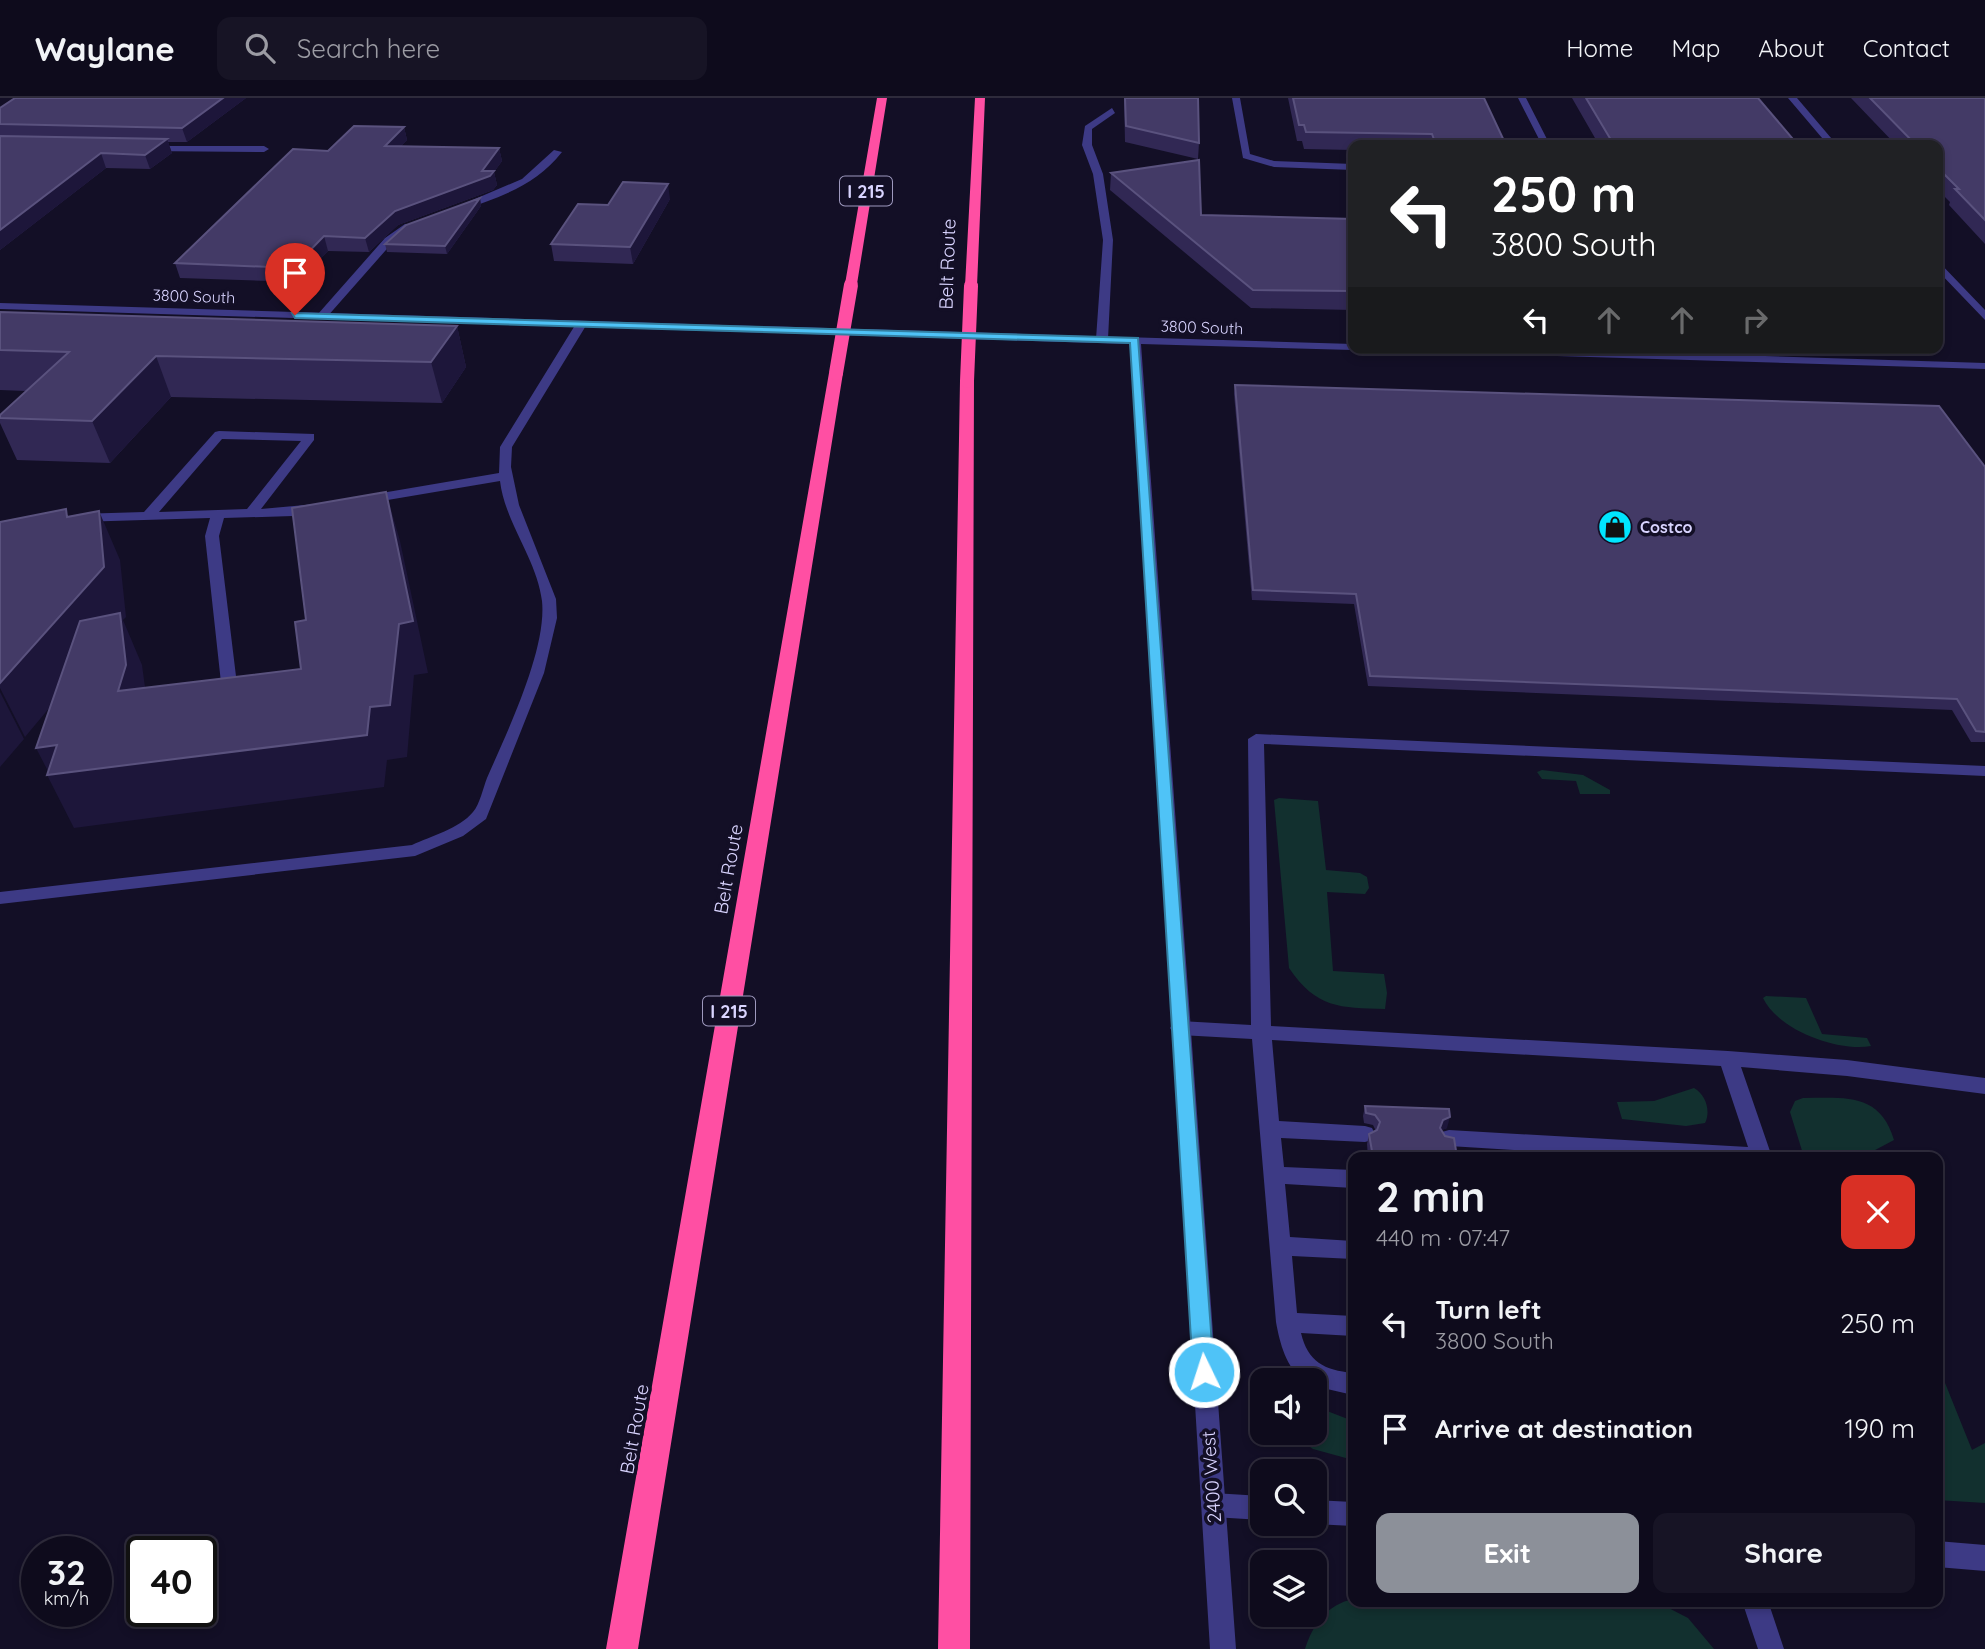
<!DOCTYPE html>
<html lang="en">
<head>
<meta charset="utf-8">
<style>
  :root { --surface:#0e0b1c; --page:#171425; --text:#f1f3f6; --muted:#9b9ba3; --line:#2e2b3b; --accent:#8c9099 }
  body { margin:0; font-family:Quicksand,sans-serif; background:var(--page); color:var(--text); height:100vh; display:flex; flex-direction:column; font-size:26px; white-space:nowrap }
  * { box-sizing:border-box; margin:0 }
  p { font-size:23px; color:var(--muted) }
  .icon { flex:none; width:38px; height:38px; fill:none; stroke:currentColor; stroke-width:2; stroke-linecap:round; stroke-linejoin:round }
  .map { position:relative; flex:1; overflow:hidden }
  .side { position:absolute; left:1348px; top:1054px; width:595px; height:455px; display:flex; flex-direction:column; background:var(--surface); border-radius:14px; box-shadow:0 4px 10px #0003,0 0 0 2px var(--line) }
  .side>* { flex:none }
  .banner { position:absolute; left:1348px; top:42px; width:595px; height:214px; border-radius:14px; box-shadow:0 4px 10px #0003,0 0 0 2px var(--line); background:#202124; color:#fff; overflow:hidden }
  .controls { position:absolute; left:1250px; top:1270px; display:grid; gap:14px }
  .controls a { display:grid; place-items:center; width:77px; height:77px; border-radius:14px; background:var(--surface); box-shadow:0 4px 10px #0003,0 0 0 2px var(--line); font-size:35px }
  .speed { position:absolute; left:21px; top:1438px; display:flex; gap:14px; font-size:35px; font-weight:700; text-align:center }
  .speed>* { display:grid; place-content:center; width:91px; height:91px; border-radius:50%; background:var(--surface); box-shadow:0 4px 10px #0003,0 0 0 2px var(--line); line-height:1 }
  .speed small { font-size:18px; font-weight:400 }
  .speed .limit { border:4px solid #111; border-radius:10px; background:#fff; color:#111 }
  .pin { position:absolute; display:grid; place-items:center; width:60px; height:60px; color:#fff; margin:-72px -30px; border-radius:50% 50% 50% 0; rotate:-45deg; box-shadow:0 0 7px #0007 }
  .pin .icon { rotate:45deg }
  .me { position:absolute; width:77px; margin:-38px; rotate:356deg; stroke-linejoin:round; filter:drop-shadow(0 0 5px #0008) }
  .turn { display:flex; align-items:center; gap:24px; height:147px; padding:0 28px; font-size:32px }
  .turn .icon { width:91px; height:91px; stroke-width:2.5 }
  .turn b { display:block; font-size:49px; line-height:60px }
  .lanes { display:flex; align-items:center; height:66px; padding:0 28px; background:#0003; justify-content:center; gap:35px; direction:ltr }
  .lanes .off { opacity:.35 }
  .round { display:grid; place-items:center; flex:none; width:74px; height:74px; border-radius:14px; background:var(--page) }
  .summary { display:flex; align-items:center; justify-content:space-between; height:119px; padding:0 28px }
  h1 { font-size:42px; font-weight:700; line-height:52px }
  .action { display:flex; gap:14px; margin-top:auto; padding:14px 28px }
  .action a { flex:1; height:80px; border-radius:14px; background:var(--accent); color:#fff; font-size:28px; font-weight:700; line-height:80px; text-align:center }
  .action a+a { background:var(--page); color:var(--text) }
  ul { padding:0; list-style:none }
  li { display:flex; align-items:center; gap:21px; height:105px; padding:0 28px }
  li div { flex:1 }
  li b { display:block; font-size:26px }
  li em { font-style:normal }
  header { display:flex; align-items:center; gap:42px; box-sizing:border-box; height:98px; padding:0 35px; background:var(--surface); border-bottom:2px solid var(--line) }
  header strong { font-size:33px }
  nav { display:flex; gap:38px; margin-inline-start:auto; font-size:24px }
  .search { width:490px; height:63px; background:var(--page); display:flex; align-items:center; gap:18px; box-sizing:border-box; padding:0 24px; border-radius:14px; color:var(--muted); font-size:26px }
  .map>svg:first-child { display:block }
</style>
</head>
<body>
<header>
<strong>Waylane</strong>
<div class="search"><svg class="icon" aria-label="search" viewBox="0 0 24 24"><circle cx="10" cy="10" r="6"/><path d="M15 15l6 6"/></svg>Search here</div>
<nav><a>Home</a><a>Map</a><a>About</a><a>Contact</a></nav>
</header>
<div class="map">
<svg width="1985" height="1551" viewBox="0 0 1985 1551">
  <rect width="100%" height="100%" fill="#130f26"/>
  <path fill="#12302f" d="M1542 672 1583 677 1610 692V696H1580L1576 683 1542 681 1537 674Z
    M1279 700 1318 703 1326 772 1360 775 1367 779 1369 790 1365 796 1327 794 1333 873 1384 876 1387 895 1385 911C1340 910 1316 910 1289 870L1274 702Z
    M1766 898 1806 900 1822 936 1867 940 1871 948C1838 954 1778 932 1763 900Z
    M1694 990C1706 997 1711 1013 1705 1025L1686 1028 1622 1021 1617 1004 1654 1003Z
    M1803 1000C1844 1000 1880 994 1894 1042L1862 1059H1804L1790 1014 1795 1003Z
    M1937 1265 1972 1352 1985 1345V1405L1937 1402Z
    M1314 1308 1353 1323V1362L1313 1351 1290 1335H1314Z
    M1353 1501V1503H1655L1688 1520 1714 1551H1305C1313 1526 1327 1507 1353 1501Z"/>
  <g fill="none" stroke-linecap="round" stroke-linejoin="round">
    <path fill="#3d3a85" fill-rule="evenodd" d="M1112 10 1115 15 1092 31V47L1103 76 1113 142 1108 241 1102 244 1096 241 1103 142 1093 76 1082 47 1085 28Z
      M147 48H264L269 51 264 54 144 53 142 51Z
      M554 52 562 54C536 87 501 99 462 112L454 110 522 81Z
      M405 126 414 128 393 144 326 220H318V216L385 140Z
      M577 224 587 226 512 349 511 369 519 407 556 501 557 520 544 575 486 721 463 738 415 758 0 806V794L412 747C431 738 459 731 473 714 480 706 483 690 487 680 507 634 547 552 542 503 537 461 505 425 500 383L364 406 357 402 364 398 499 375 500 349Z
      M219 333 314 336V342L261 411 316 406 323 410 321 413 293 418 224 420 219 438 239 603 231 608 223 603 205 438 210 420 78 424 71 420 78 416 144 414 215 334ZM222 341 301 343 247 411 159 414Z
      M1256 636 1985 668V678L1264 646 1271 928 1728 953 1847 962 1985 980V996L1847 978 1741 969 1772 1059H1630L1449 1048 1442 1046 1439 1040 1442 1034 1449 1032 1748 1049 1721 968 1272 942 1279 1023 1365 1028 1372 1030 1375 1036 1372 1042 1365 1044 1281 1040 1284 1069 1353 1072V1090L1285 1086 1290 1139 1353 1143V1161L1292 1158 1297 1215 1353 1218V1238L1301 1235C1308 1264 1324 1272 1353 1275V1297L1314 1288V1283H1304C1286 1269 1280 1246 1276 1224L1252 941 1180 937 1173 935 1170 930 1173 925 1180 923 1251 927 1248 641Z
      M1213 1395 1262 1398V1422L1213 1419 1204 1415 1201 1407 1204 1399Z
      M1314 1402 1353 1404V1428L1314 1426Z
      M1937 1443 1985 1447V1473L1937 1469Z
      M1742 1503H1768L1784 1551H1758Z"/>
    <path fill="#3d3a85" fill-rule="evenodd" d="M1232 0H1240L1250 56 1274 63 1353 66V72L1274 69 1243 60Z
      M1518 0H1526L1550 47H1542Z
      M1788 0H1797L1837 47H1828Z
      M1937 162 1985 212V222L1937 172Z"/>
    <path fill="#3d3a85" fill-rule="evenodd" d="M0 205 1353 246V250H1358L1353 252 1141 246 1236 1551H1210L1130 246 0 211Z
      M1389 250H1516L1985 265V271L1395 253Z"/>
    <path fill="#ff4fa3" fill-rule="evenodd" d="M877 0H887L857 186 851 190 845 186Z
      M975 0H985L977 188 971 192 965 188Z
      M836 271 843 275 638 1551H606L829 275Z
      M967 279 974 283 970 1551H938L960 283Z"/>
    <path stroke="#ff4fa3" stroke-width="11" d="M851 189V186"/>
    <path stroke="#ff4fa3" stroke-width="14" d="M836 275 851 187
      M967 283 971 188"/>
  </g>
  <path fill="#312854" d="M246 0 187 44H168L172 55 150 71 106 70 0 152V10Z
    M1124 0H1198L1199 45 1198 61 1125 44Z
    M1288 0H1484L1506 47H1353V52L1304 51 1302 43H1297Z
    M1572 0H1758L1798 47H1599Z
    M1851 0H1985V146L1949 107 1950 104 1937 91V47H1896Z
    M404 29 407 42 400 49 499 50 502 63 494 74 497 87 493 92 398 127 369 154 328 153 297 184 180 180 175 165 328 53Z
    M1111 75 1201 117 1353 121V212L1251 210 1110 92Z
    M480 100 481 108 447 156 387 154 385 146Z
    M670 101 633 166 554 163 551 146 608 107Z
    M0 214 457 228 466 269 442 305 171 299 110 365 17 362 0 325V317L26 293 0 292Z
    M1235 287 1985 369V644H1971L1952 612 1368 588 1354 506 1252 502 1234 296Z
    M1365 1008 1447 1030 1441 1032 1457 1059H1368L1367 1046 1369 1036 1376 1033 1373 1027 1364 1025 1363 1018Z"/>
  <path fill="#1d163a" d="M223 0H246L187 44 182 30Z
    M404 29 407 42 388 62 385 48Z
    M167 41 172 55 150 71 145 57Z
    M499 50 502 63 494 74 497 87 493 92 398 127 369 154 365 140 395 113 482 73Z
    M101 55 106 70 0 152V132Z
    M668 86 670 101 633 166 630 149Z
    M480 100 481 108 447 156 445 148Z
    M324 138 328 153 297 184 293 170Z
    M457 228 466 269 442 305 431 264Z
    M156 258 171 299 110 365 92 323Z
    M386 394 400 443 428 575 414 577 407 659 387 662 384 689 74 730 47 677H50L36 650 57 647 367 637Z
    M99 413 120 462 126 519 123 522 142 567 149 619 118 593 121 524 25 639 0 590V585Z
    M0 594 24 641 0 669Z
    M1450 1019 1447 1030 1440 1033 1443 1022Z"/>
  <path fill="#433a66" stroke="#5a527e" stroke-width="2" d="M15 0H223L182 30 0 26V10Z
    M1125 0H1198L1199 45 1126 28Z
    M1293 0H1484L1506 47H1436L1432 36 1306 34 1304 27H1299Z
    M1586 0H1758L1798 47H1614Z
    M1870 0H1985V122L1955 91H1959L1937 69V47H1916Z
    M354 28 404 29 385 48 499 50 482 73H494L490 78 395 113 365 140 324 138 293 170 175 165 293 51 328 53Z
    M0 38 167 41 145 57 101 55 0 132Z
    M1199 62 1201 117 1353 121V193L1253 192 1111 75Z
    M623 84 668 86 630 149 551 146 578 106 608 107Z
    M480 100 445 148 385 146 406 127Z
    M0 214 457 228 431 264 156 258 92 323 0 320V317L69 254 0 252Z
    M1235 287 1939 308 1985 369V634L1976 633 1957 601 1370 578 1356 496 1253 492Z
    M386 394 413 523 399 526 390 607 370 609 367 637 47 677 57 647 36 650 80 523 120 515 126 567 118 593 301 571 295 524 306 522 292 410Z
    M66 411 67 419 99 413 104 469 0 585V424Z
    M1365 1008 1449 1011 1450 1019 1443 1022 1440 1030 1445 1038 1454 1040 1457 1059H1373L1369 1036 1377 1032 1380 1024 1375 1017 1366 1015Z"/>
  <path fill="#4fc3f7" stroke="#337fa1" stroke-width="2" d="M292 215 1138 240 1214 1274 1211 1281 1204 1284 1196 1281 1193 1274 1130 245 295 220Z"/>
  <defs>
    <g id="shop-disc" transform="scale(1.75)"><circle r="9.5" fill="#00e5ff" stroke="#130f26"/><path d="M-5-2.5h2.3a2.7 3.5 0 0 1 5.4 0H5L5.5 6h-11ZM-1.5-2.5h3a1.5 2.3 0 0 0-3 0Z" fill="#111"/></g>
  </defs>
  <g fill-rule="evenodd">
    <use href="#shop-disc" x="1615" y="429"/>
  </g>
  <g text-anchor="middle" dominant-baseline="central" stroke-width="7" stroke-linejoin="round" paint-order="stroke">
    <g font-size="16" fill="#d9d4ff" stroke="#130f26">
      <text transform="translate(194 198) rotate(2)">3800 South</text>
      <text transform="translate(1202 229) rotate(2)">3800 South</text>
    </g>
    <g font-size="16" font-weight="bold" fill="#d9d4ff" stroke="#130f26" text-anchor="start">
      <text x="1640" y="429">Costco</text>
    </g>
    <g fill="#130f26" stroke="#9e99be" stroke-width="2">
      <rect x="840" y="78.5" width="52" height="29" rx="5"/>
      <rect x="703" y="898.5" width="52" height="29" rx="5"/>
    </g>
    <g font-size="18" font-weight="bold" fill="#d9d4ff">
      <text x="866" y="93">I 215</text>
      <text x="729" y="913">I 215</text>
    </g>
    <g font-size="19" fill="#d9d4ff" stroke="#130f26">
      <text transform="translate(947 166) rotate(-88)">Belt Route</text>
      <text transform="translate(728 771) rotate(-80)">Belt Route</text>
      <text transform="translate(634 1331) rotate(-80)">Belt Route</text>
      <text transform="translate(1211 1379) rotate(-94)">2400 West</text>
    </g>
  </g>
</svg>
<div class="controls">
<a><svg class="icon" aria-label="sound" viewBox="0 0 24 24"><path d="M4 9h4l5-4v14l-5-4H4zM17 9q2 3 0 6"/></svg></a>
<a><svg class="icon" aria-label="search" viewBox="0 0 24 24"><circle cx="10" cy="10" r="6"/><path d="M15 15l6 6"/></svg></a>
<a><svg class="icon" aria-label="layers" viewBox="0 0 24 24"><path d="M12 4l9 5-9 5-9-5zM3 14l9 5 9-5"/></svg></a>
</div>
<div class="speed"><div>32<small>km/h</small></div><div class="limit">40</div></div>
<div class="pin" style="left:295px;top:217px;background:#d93025"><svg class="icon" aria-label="arrive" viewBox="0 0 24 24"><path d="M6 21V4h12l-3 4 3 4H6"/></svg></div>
<svg class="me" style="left:1204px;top:1274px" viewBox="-20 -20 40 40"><circle r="17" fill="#4fc3f7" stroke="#fff" stroke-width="3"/><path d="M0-11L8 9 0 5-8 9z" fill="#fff"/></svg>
<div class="banner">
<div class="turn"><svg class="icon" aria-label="left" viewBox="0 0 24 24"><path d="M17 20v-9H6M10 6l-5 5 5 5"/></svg><div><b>250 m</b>3800 South</div></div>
<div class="lanes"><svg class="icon" aria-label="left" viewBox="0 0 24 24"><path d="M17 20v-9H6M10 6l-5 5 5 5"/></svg><svg class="icon off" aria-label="ahead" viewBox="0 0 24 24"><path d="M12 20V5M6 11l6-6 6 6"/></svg><svg class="icon off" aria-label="ahead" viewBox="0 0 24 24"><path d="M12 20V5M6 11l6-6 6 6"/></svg><svg class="icon off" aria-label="right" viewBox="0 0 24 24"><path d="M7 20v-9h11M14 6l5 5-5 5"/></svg></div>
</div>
<section class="side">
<div class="summary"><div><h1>2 min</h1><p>440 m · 07:47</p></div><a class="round" style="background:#d93025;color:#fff"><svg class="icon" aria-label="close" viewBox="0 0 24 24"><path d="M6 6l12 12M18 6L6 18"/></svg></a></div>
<ul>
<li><svg class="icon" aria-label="left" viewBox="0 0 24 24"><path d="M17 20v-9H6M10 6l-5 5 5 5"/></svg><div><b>Turn left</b><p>3800 South</p></div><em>250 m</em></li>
<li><svg class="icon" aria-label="arrive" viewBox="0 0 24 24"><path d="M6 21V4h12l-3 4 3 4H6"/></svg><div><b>Arrive at destination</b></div><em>190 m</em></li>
</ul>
<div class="action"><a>Exit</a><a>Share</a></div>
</section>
</div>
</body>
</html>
